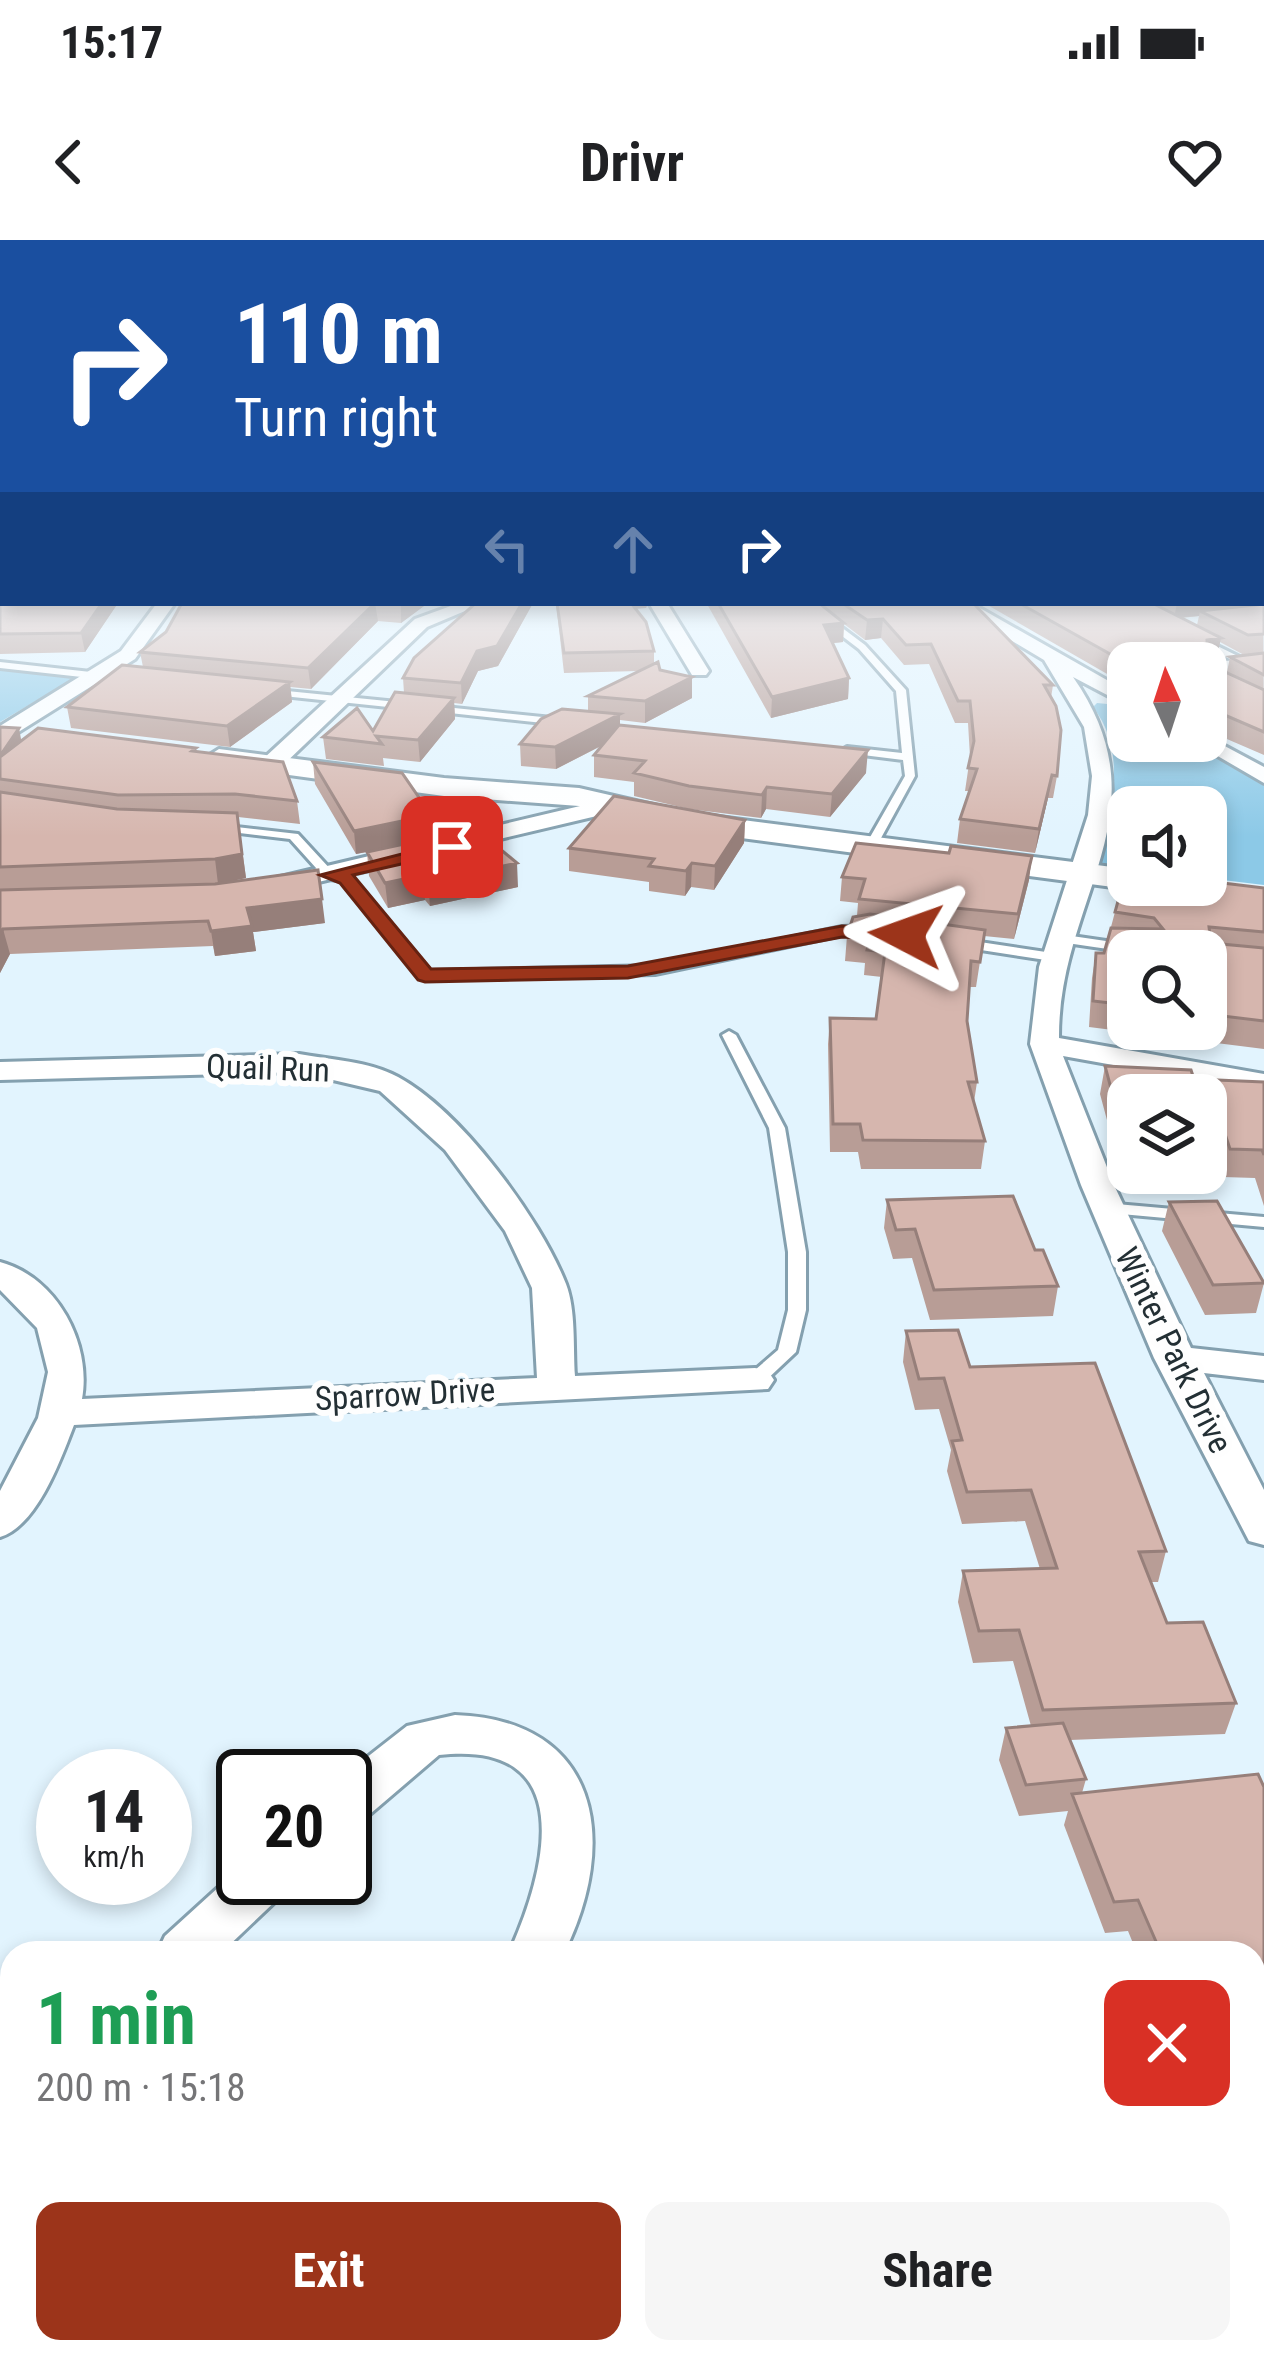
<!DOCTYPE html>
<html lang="en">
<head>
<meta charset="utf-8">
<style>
  :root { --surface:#fff; --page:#f6f6f6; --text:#202124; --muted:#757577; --accent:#9c341a }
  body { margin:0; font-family:"Roboto Condensed",sans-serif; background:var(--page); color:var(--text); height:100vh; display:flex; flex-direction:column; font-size:45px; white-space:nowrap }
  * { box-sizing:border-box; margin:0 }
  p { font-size:39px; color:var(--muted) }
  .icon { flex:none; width:66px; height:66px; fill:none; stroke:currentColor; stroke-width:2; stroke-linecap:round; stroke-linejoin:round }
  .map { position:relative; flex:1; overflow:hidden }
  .side { position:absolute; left:0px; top:1701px; width:1266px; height:423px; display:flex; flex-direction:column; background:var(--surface); border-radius:36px 36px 0 0; box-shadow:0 6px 18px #0003 }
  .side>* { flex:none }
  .guide { position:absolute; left:0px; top:0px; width:1266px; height:366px; box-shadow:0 6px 18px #0003; background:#1a4fa0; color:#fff; overflow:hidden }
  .needle { width:78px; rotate:357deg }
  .controls { position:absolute; left:1107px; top:402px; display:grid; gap:24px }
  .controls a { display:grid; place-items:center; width:120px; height:120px; border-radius:24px; background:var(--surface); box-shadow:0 6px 18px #0003; font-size:60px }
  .speed { position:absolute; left:36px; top:1509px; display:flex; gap:24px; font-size:60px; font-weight:700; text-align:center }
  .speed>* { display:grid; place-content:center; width:156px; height:156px; border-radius:50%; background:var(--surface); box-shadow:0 6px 18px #0003; line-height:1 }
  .speed small { font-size:30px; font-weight:400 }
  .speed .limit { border:6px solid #111; border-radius:18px; background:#fff; color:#111 }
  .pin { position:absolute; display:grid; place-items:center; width:102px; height:102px; color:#fff; margin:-51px; border-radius:24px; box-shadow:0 6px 18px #0006 }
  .me { position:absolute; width:132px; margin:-66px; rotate:274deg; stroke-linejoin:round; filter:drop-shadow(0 0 9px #0008) }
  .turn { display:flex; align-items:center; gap:42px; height:252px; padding:0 36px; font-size:54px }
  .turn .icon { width:156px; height:156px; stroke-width:2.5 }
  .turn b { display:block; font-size:84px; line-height:102px }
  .lanes { display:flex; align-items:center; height:114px; padding:0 36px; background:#0003; justify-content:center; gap:60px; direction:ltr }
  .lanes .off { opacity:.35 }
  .round { display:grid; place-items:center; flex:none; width:126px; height:126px; border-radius:24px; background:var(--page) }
  .head { display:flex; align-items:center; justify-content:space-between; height:204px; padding:0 36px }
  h1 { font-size:72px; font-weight:700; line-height:90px; color:#1e9e55 }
  .action { display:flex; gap:24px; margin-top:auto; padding:24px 36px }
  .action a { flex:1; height:138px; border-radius:24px; background:var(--accent); color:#fff; font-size:48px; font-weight:700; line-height:138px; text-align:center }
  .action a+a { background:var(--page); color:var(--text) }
  .status { display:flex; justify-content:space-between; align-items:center; height:84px; padding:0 60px; background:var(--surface); direction:ltr }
  .status svg { height:33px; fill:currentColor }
  header { display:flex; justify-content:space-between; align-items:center; height:156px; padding:0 36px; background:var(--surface); font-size:54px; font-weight:700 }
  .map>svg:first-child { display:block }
</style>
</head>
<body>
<div class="status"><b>15:17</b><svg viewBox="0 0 49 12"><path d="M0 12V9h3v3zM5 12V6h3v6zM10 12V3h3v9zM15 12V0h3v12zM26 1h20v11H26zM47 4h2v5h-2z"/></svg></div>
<header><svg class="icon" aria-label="back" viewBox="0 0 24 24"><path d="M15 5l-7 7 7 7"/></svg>Drivr<svg class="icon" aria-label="heart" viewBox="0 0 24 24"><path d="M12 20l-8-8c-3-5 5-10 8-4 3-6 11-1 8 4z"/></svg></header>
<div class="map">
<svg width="1264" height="2123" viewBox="0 0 1264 2123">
  <rect width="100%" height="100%" fill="#e2f4fe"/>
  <path fill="#8cc9e7" d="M0 427 68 435 73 439 0 482Z
    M1097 463 1128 466V501H1190L1264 546V645L1206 638V567H1128V630L1101 627 1099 615C1111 565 1128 513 1093 467Z"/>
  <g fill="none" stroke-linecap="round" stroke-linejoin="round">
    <g stroke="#84a0af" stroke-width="6">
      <path id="lane" d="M799 363H809L865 405 906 450 915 536 875 609 865 606 905 536 903 520 847 513 842 510 847 507 902 513 896 451 859 409Z
        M1199 397 1252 423 1254 425 1246 427 1196 402Z
        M0 422 109 434 114 437 109 440 0 428Z
        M267 449 407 463 412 466 407 469 264 454 262 452Z
        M435 466 562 479 567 482 562 485 431 471V467Z
        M219 585 298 594 333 632 350 635 430 731 655 726 842 687 873 686 880 690 873 694 842 695 655 734 426 739 421 738 342 641 325 638 290 599 215 590 213 588Z
        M1065 695 1147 707 1154 711 1128 712 1060 702V696Z
        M960 699 1059 714 1066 718 1059 722 955 706 953 703Z
        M729 791 736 795 785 888 806 1012V1070L796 1112 762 1144H748L745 1140 748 1136 778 1110 788 1070V1012L769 888 722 795Z
        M1105 963 1264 977V987L1099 972 1097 968Z"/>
    </g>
    <g stroke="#84a0af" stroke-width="6">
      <path id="street" d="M157 363H175L135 419 12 496 0 497V486L121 411Z
        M459 363H484L427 387 279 529H263V519L415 379Z
        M649 363H667L709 431 706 435H692Z
        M949 363H971L1128 452V466L1073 437C1168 573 1058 657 1059 798L1264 834V852L1063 816 1114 945 1191 1108 1264 1116V1140L1204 1133 1264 1250V1305L1249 1301 1154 1118 1081 945 1030 804 1039 727 1088 575 1092 536 1084 487 1044 420Z
        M1264 417V429L1206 435V423Z
        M1206 496 1264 527V543L1192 501H1206Z
        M614 558 622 560V570L272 653 260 646 272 639Z
        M299 814C331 820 369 821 398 837 461 871 540 978 566 1044 576 1070 573 1108 575 1136L755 1128 768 1131 774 1140 768 1149 74 1185C61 1219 37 1286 0 1297V1251L38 1178 48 1132 37 1088 0 1050V1022C57 1037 92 1104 82 1159L537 1138 532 1048 505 991 445 910 380 851 299 832 0 840V822Z
        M455 1475C601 1480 619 1602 564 1713H509C546 1632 581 1499 439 1515L363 1580 345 1586 343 1536 407 1486Z
        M243 1625V1638H291L283 1654 221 1713H157L165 1696Z
        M12 1825V1881L0 1884V1828Z
        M1264 1980V2042L1254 2043V1981Z
        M1093 2112H1157L1156 2123H1092Z"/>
    </g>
    <g stroke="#84a0af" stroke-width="6">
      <path id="secondary" d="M219 509 444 538 579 548 688 573 1128 629V645H1140L1128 649 688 591 579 566 444 556 209 524 205 518Z"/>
    </g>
    <use href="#lane" fill="#fff" fill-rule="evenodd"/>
    <use href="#street" fill="#fff" fill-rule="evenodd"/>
    <use href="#secondary" fill="#fff" fill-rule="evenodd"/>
  </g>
  <path fill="#b89d96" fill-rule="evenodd" d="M0 299 3 363H118L85 412 0 414Z
    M1263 299 1264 515 1206 490V423H1128V446L984 363H1263ZM1199 376 1197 385 1181 378ZM1220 402 1244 415 1255 414 1230 417 1227 432 1208 424V419L1217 417Z
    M182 363H428L401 383 378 381 311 449 290 447 292 462 230 507 71 488 67 467 143 427 140 412 166 392Z
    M476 363H533L498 426 478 431 462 464 454 463 455 479 420 522 383 518 384 526 326 519 323 497 373 491 404 453 403 438Z
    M556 363H648L646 368H636L654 411V423L660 430 692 437V458L645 483 620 480V485L866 533 830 577 766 569 761 578 689 569 634 556V542L594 537V515L603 505 556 529 521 526 520 504 588 471V456L638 431 564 433Z
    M694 363H973L1053 445 1051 458 1057 536 1053 558H1048L1035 613 957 603 960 579 969 551H965L970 517 968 483H955L929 424 904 425 881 398 865 400 844 384 843 402 833 403 849 438 848 459 771 478 707 364Z
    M0 487 21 501 197 512 297 561 300 584 238 577 246 638 219 643 325 683 253 692 256 711 215 716 213 706 10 714 0 733Z
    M313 522 433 598 450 601 518 647 430 666 425 660 388 668 369 636 367 612 356 614 315 544Z
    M745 580 744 603 714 650 691 647 685 656 649 651V642L569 631V608Z
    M842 637 1029 640 1014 699 984 696 976 747H970L967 781 977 842 974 862 985 901 981 929H861L858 912H830L828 804 830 778 876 779 882 737 864 735 865 723 845 721 847 696 857 676 858 663 840 661Z
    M1264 648V809L1089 787 1092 738 1096 713H1104L1115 672ZM1128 711H1206V789H1128Z
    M1105 826 1194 839 1264 842V966L1255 938 1223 937 1219 925 1206 924V855H1128V907L1114 906 1100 854Z
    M887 960 1035 1010 1058 1046 1053 1076 930 1080 912 1018 893 1019 884 988Z
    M1169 962 1264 1043 1256 1073 1205 1075 1162 991Z
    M906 1091 970 1127 1166 1311 1158 1342H1151L1167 1383 1236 1463 1225 1494 1070 1500 1086 1539 1082 1553 1264 1547V1865L1254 1867V1713H1137L1128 1691 1105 1693 1064 1585 1068 1571 1019 1576 999 1520 1006 1488 1031 1486 1013 1421 973 1423 958 1362 963 1331 1040 1329 1025 1281 962 1284 947 1231 951 1210 939 1169 915 1170 903 1122Z"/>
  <path fill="#967f7a" d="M1263 351 1264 369 1200 371 1199 376 1174 378 1177 363H1263Z
    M102 363H118L85 412 81 393Z
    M375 363 378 381 311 449 308 428Z
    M401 363H428L401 383Z
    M522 363H533L498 426 478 431 462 464 461 443 477 411Z
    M622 363H648L646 368 622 370Z
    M883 379 881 398 865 400 867 380Z
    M844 383 843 402 823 404 824 385Z
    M1221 398 1217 417 1203 420 1207 400Z
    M692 437V458L645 483V461Z
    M849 438 848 459 771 478 772 457Z
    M290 442 292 462 230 507 227 486Z
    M454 458 455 479 420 522 418 500Z
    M620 474V496L556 529 555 507Z
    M19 488 23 510 0 516Z
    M868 510 866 533 830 577 832 554Z
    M1052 535 1048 558 1035 613 1039 589Z
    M767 547 766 569 761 578 762 555Z
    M237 573 246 638 218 644 215 619Z
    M431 575 433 598 356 614 354 591Z
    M745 580 744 603 714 650 715 626Z
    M1032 616 1029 640 1014 699 1018 674Z
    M517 623 518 647 430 666 428 642Z
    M692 623 691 647 685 656 686 631Z
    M423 635 425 660 388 668 385 643Z
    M322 659 325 683 253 692 256 711 215 716 211 691 247 668Z
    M3 689 10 714 0 733V695Z"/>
  <path fill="#d6b6ae" stroke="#967f7a" stroke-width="3" d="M0 299H3V363H102L81 393 0 394Z
    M182 363H375L308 428 140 412 166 392Z
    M476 363H522L497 406 477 411 461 443 403 438 414 418Z
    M557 363H631L646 382 654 411 564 413Z
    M718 363H819L844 383 824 385 849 438 772 457Z
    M842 363H973L1053 445H1044L1056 466 1061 490 1057 536 1052 535 1039 589 960 579 977 529 968 528 974 501 970 461H958L931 404 906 405 883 379 867 380Z
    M1019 363H1152L1221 398 1207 400 1208 424 1264 450V492L1206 467V423L1128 424Z
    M1264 364V394L1248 395 1200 371Z
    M1264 413V435L1230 417Z
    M658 422 660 430 692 437 645 461 588 456Z
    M122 425 290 442 227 486 67 467Z
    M395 452 454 458 418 500 376 496 382 504 323 497 357 468 373 491Z
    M562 469 620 474 555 507 520 504 541 479Z
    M619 485 868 510 832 554 767 547 762 555 689 546 634 533 645 521 594 515Z
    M0 487 19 488 0 516Z
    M38 488 196 508 192 511 283 522 297 561 235 554 118 555 0 539V517Z
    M313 522 402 533 431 575 354 591Z
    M0 552 117 569 237 573 242 614 215 619 0 627Z
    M614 556 745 580 715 626 692 623 686 631 649 626 654 619 569 608Z
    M482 594 517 623 428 642 423 635 385 643 367 612 446 595 450 601Z
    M856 603 949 613 951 606 1032 616 1018 674 859 659 865 639 842 637Z
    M318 630 322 659 247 668 252 686 211 691 208 681 3 689 0 695V650L215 644Z
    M1126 632H1128V645H1206V641L1264 648V692L1209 687 1211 703 1264 708V781L1206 774V711H1128V765L1093 761 1096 713H1104L1111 688 1163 689 1154 678 1115 672Z
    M870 674 985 690 980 722 971 721 967 781 977 842H968L985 901 863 900 860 884H833L830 778 876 779 885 712 867 710 870 698 847 696 853 677Z
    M1105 826 1191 830 1194 839 1264 842V915L1262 910 1230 909 1226 897 1206 896V855H1128V878H1119Z
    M1013 956 1035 1010H1043L1058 1046 934 1050 915 989 896 990 887 960Z
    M1217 961 1264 1043 1213 1045 1169 962Z
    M958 1090 970 1127 1095 1123 1166 1311 1139 1312 1167 1383 1203 1382 1236 1463 1043 1470 1019 1390 979 1391 963 1331 1057 1328 1031 1250 967 1252 952 1201 962 1200 944 1138 919 1139 906 1091Z
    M1063 1483 1086 1539 1026 1545 1006 1488Z
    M1258 1534 1264 1547V1837L1254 1839V1713H1161L1138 1660 1114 1662 1072 1554Z"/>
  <linearGradient id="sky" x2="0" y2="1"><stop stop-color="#67b3e4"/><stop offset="0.5" stop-color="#f2faff"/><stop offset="1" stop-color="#f2faff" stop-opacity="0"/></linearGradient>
  <rect width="1264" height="597" fill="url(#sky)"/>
  <path fill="#9c341a" stroke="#652211" stroke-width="3" d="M452 601 461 607 459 611 353 635 431 729 628 726 842 686 906 689 916 695 906 701 842 697 628 738 425 742 418 740 340 643 320 635Z"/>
  <g text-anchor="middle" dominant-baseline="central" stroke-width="12" stroke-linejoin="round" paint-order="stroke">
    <g font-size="33" fill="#232f34" stroke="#fefefe">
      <text transform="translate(268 828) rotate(2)">Quail Run</text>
      <text transform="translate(1174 1110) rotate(64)">Winter Park Drive</text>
      <text transform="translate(405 1154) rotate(-3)">Sparrow Drive</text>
    </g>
  </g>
</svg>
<div class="controls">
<a><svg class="needle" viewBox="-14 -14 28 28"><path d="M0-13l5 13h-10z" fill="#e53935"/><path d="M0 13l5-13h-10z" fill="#757577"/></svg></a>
<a><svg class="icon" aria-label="sound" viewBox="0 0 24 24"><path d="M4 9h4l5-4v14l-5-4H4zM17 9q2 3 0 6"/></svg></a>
<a><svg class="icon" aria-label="search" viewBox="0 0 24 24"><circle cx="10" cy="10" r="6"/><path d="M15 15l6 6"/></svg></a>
<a><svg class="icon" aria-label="layers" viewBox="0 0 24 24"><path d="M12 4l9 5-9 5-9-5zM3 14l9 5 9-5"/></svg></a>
</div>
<div class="speed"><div>14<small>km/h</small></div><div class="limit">20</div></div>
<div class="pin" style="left:452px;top:607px;background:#d93025"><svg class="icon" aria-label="arrive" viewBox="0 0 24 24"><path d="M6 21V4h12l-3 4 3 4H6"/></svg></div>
<svg class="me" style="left:906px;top:695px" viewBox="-20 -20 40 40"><path d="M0-17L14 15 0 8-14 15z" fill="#9c341a" stroke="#fff" stroke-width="4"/></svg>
<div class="guide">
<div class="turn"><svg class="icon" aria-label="right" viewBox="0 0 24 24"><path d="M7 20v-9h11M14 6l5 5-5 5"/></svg><div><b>110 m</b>Turn right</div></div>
<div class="lanes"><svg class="icon off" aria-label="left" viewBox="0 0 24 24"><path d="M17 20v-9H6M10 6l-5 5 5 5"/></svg><svg class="icon off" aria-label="ahead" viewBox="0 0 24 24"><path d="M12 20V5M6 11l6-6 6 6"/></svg><svg class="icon" aria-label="right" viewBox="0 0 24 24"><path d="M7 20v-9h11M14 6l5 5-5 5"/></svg></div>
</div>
<section class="side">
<div class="head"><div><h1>1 min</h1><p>200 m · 15:18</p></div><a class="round" style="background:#d93025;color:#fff"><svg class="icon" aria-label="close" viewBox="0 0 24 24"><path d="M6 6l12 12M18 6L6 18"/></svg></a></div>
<div class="action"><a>Exit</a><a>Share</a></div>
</section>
</div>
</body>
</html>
